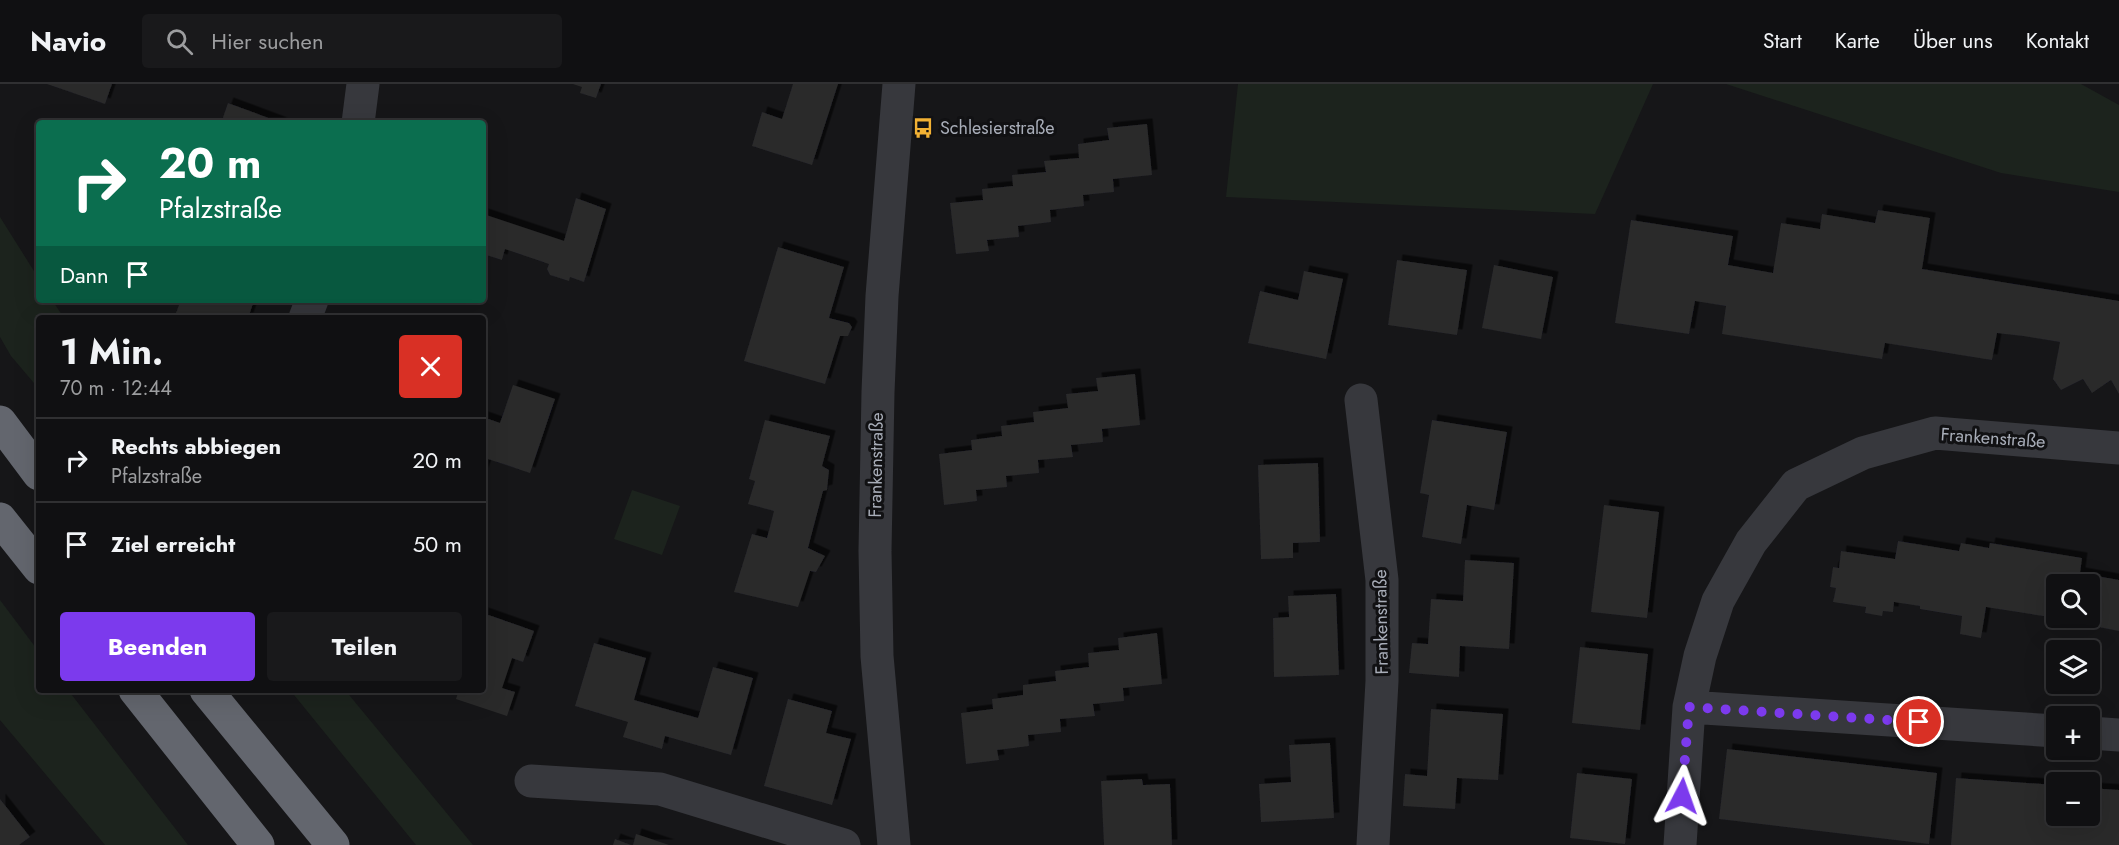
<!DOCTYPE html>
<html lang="de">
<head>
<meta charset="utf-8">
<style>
  :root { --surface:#101012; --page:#19191b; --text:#f1f3f6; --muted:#9c9d9f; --line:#303032; --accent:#7c3aed }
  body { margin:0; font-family:Jost,sans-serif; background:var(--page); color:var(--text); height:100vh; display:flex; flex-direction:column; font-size:22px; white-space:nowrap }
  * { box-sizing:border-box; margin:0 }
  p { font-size:20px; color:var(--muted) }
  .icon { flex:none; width:33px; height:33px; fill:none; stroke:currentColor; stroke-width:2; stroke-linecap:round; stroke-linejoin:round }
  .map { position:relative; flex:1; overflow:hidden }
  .sheet { position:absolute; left:36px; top:231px; width:450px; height:378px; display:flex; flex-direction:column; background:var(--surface); border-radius:6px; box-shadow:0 6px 24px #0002,0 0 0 2px var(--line) }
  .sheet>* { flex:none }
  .top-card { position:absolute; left:36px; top:36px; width:450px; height:183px; border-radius:6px; box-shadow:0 6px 24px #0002,0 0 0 2px var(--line); background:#0b6e4f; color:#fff; overflow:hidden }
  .buttons { position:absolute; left:2046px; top:490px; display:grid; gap:12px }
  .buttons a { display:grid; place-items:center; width:54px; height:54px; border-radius:6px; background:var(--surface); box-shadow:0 6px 24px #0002,0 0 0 2px var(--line); font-size:30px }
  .pin { position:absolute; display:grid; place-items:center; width:51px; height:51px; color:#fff; margin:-26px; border:3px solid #fff; border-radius:50%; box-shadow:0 2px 6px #0007 }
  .me { position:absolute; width:66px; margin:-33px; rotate:4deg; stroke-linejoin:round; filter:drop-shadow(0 0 4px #0008) }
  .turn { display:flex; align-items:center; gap:21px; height:126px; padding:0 24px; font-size:27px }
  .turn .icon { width:78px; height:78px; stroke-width:2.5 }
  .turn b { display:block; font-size:42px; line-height:51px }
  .then { display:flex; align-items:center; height:57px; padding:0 24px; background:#0003; gap:12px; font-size:22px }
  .round { display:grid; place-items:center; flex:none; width:63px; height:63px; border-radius:6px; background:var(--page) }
  .summary { display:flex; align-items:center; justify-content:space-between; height:102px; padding:0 24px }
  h1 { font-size:36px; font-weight:700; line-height:45px }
  .cta { display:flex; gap:12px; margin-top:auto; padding:12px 24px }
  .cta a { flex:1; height:69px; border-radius:6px; background:var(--accent); color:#fff; font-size:24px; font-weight:700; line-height:69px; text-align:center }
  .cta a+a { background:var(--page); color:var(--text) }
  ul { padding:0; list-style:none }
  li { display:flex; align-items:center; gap:18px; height:84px; padding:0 24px; border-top:2px solid var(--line) }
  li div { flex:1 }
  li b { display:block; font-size:22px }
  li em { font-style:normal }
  header { display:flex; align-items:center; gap:36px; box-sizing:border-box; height:84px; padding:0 30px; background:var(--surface); border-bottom:2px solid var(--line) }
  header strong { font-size:28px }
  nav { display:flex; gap:33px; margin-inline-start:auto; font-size:21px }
  .search { width:420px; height:54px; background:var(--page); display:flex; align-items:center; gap:15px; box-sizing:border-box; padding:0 21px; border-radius:6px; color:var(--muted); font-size:22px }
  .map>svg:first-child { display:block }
</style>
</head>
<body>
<header>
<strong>Navio</strong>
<div class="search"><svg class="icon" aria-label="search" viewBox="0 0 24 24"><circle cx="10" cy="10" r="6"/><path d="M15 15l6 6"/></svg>Hier suchen</div>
<nav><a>Start</a><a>Karte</a><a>Über uns</a><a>Kontakt</a></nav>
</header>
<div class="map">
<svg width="2119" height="761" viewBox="0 0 2119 761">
  <defs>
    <filter id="shadow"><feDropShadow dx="5.5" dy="-5.5" stdDeviation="0" flood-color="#0009"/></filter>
  </defs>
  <rect width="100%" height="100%" fill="#161618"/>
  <path fill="#1c231d" d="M1238 0H1653L1595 130 1226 113Z
    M1726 0H2081L2119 21V108L2001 89Z
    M0 133 39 195V216H52L64 234H39V305L11 272 0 253Z
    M632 406 680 422 662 471 614 455Z
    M0 516 39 568V606H68L188 761H105L0 636Z
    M290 606H345L473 761H416Z"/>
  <path fill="#29292c" filter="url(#shadow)" d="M47 0H112L105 20Z
    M573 0H601L596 14 580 9 582 3Z
    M793 0H838L812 81 752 62 762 28 782 35Z
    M228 19 282 39H221Z
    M1147 40 1152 91 1113 95 1114 108 1083 111 1084 122 1050 126 1051 138 1018 142 1019 153 987 156 989 167 956 170 950 119 983 116 982 105 1013 102 1012 91 1046 88 1044 77 1079 74 1078 60 1109 56 1107 44Z
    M576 114 606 125 584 198 570 193 569 197 550 191 547 185 549 180 505 165 502 176 483 170V130L564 157Z
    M1878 126 1930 134 1922 185 2119 217V310L2111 296 2092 309 2083 295 2061 306 2053 295 2060 258 2023 252 1997 249 1992 276 1885 259 1882 275 1722 250 1726 222 1695 217 1689 250 1615 239 1631 136 1733 152 1728 181 1773 189 1781 139 1820 145 1822 130 1875 139Z
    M778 163 844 183 829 234 849 239 852 243 848 252H840L825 300 744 277Z
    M1397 176 1467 186 1457 251 1388 241Z
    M1494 181 1553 193 1541 255 1482 244Z
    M1304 187 1343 195 1326 275 1248 259 1260 207 1298 216Z
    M181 216H250L254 217 248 234H231L223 231 222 234H174Z
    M1135 290 1140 341 1102 345 1103 358 1071 361 1073 373 1038 376 1039 389 1006 392 1007 403 976 406 977 417 944 421 939 370 972 366 971 356 1002 352 1001 342 1034 338 1033 328 1068 324 1066 310 1098 307 1096 294Z
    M513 301 555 315 530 389 488 375 483 389V333L500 339Z
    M765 336 830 352 822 382 829 386 827 406 823 407 808 464 825 472 816 488 810 487 798 523 734 508 752 450 767 454 774 427 748 420 755 397 749 395Z
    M1432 336 1507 348 1494 426 1467 421 1461 460 1422 453 1429 411 1420 409Z
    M1318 379 1320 458 1293 459V474L1261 475 1258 381Z
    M1604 421 1659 428 1647 534 1591 528Z
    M1898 457 1959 467 1961 459 1989 464 1990 459 2082 474 2080 489 2119 496V547L2093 542 2092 546 2071 543 2072 537 2063 535 2090 534V501H2056V534L1986 523 1981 554 1960 550 1962 532 1920 525V522L1894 518 1893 528 1883 527 1882 532 1865 529 1866 523 1833 518 1836 504 1830 503 1833 483 1839 484 1841 467 1895 475Z
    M1465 476 1514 479 1509 565 1460 562 1459 593 1409 589 1412 559 1428 560 1431 515 1463 517Z
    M1336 510 1339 591 1274 593 1273 534 1289 533 1288 512Z
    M483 529 534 547 523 578 512 574 502 604 515 608 507 632 456 615 459 606H483Z
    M1157 549 1162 600 1123 604 1124 617 1093 620 1095 632 1060 635 1061 648 1028 651 1029 662 997 666 999 676 966 680 961 629 993 625 992 615 1023 611V601L1056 597 1055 587 1089 583 1088 569 1119 566 1118 554Z
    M594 559 646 574 634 616 698 634 713 583 753 594 731 671 665 652 662 665 623 653 628 638 575 622Z
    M1580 563 1648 570 1640 646 1572 639Z
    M788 615 832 627 826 649 851 655 832 721 764 702Z
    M1431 625 1503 630 1498 696 1457 694 1455 725 1403 722 1405 690 1427 692Z
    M1330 659 1334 734 1261 738 1259 700 1291 698 1289 661Z
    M1727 665 1937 689 1929 760 1719 735Z
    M1577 689 1632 695 1625 760 1570 754Z
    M1956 694 2056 701V732H2090V704L2119 706V761H1951Z
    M1142 695 1143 701 1170 700 1172 761H1104L1101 697Z
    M0 715 30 753 19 761H0Z
    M636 750 669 761H633Z
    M615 755 631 761H613Z"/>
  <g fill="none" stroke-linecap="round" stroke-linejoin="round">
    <path stroke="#37383d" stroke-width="33" d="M358 39 363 0
      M305 234 312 216
      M1361 316 1382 496V597L1373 761
      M1689 623 2056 647
      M2090 649 2119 651
      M531 697 660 705 844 761
      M894 761 877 572 875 467 878 308 882 212 899 0
      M1680 761 1689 623 1700 572 1718 517 1751 458 1796 401 1863 369 1935 349 2119 364"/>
    <path stroke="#63666e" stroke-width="33" d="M0 338 39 390
      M0 435 39 484
      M135 606 258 761
      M206 606 333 761"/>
  </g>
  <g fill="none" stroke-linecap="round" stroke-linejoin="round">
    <path stroke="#7c3aed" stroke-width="10" stroke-dasharray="0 18" d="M1682 712 1689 623 1919 638"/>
  </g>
  <defs>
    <g id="bus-bare" transform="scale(1.62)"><path d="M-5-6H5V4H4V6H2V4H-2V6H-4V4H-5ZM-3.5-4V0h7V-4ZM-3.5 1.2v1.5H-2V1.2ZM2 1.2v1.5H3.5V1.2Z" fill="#f2b134" stroke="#111113" stroke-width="2.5" paint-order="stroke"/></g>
  </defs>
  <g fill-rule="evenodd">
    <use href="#bus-bare" x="923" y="44"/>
  </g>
  <g text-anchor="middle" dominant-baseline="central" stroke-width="6" stroke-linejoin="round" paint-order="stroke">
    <g font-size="18" fill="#a8adb8" stroke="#111113" text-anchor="start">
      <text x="940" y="44">Schlesierstraße</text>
    </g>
    <g font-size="18" fill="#a8adb8" stroke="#111113">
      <text transform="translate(1993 354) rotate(4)">Frankenstraße</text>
      <text transform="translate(876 381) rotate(-89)">Frankenstraße</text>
      <text transform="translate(1381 538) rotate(-91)">Frankenstraße</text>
    </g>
  </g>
</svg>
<div class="buttons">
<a><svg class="icon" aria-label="search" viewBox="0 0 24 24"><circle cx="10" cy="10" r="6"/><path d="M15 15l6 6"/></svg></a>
<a><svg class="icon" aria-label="layers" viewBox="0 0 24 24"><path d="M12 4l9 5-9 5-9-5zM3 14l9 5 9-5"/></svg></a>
<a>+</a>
<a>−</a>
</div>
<div class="pin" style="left:1919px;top:638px;background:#d93025"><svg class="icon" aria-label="arrive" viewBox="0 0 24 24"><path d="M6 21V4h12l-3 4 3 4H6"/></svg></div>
<svg class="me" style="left:1682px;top:712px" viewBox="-20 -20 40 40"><path d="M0-17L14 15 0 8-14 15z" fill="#7c3aed" stroke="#fff" stroke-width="4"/></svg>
<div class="top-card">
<div class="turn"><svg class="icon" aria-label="right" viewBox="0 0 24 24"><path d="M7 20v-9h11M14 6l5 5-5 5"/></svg><div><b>20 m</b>Pfalzstraße</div></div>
<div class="then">Dann<svg class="icon" aria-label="arrive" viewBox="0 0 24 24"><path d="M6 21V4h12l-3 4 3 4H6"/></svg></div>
</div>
<section class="sheet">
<div class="summary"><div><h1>1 Min.</h1><p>70 m · 12:44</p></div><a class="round" style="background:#d93025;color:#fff"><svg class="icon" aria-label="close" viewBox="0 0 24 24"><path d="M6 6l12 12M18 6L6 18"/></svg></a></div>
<ul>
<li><svg class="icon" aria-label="right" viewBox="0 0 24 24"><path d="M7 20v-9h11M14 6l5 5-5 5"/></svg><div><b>Rechts abbiegen</b><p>Pfalzstraße</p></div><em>20 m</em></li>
<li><svg class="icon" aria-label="arrive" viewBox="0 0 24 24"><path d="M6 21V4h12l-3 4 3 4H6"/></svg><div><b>Ziel erreicht</b></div><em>50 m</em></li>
</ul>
<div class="cta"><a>Beenden</a><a>Teilen</a></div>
</section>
</div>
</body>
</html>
